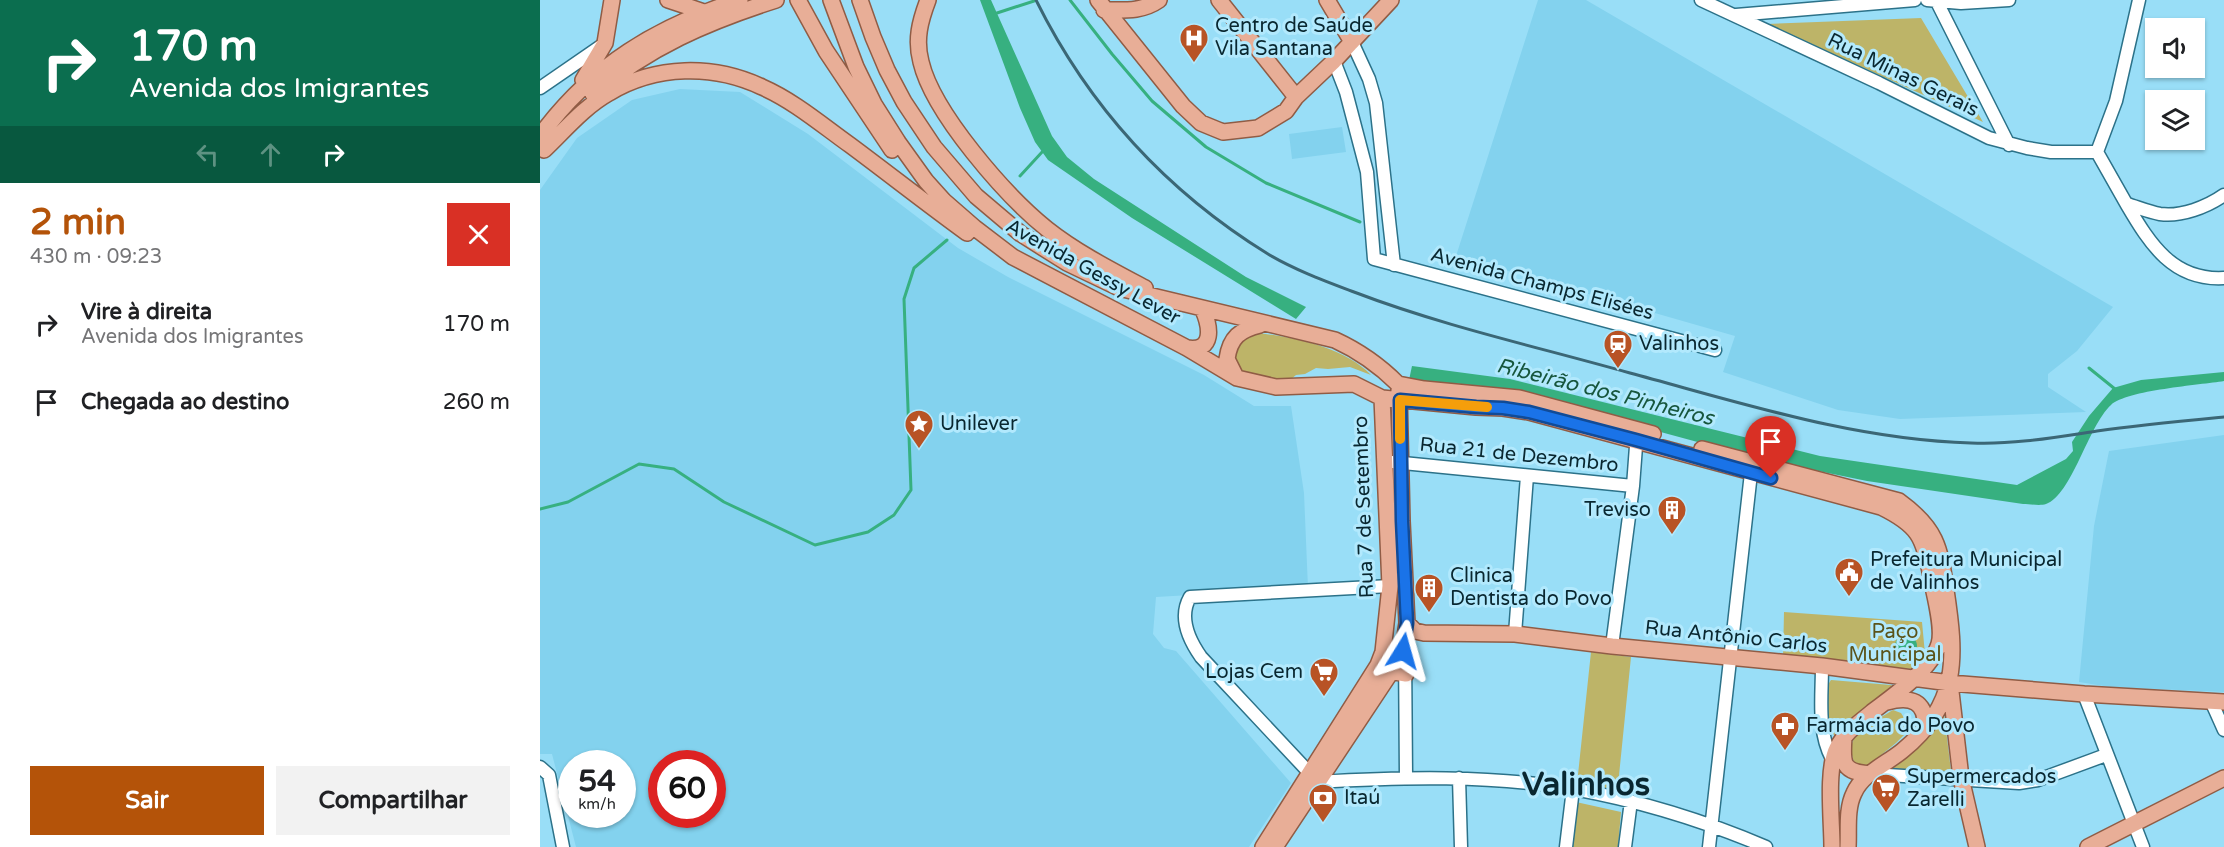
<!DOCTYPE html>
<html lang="pt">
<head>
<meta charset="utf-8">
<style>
  :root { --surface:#fff; --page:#f2f2f2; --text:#202124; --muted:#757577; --accent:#b45309 }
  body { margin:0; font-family:"Varela Round",sans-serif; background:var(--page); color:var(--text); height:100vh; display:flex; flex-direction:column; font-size:22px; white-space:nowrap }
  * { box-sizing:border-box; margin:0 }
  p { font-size:20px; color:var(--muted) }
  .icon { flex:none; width:33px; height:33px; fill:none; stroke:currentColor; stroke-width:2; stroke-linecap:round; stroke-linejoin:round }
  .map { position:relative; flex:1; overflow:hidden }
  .panel { display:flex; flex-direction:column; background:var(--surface); width:540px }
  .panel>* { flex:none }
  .hud { background:#0b6e4f; color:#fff; overflow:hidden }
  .controls { position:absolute; left:1605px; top:18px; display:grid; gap:12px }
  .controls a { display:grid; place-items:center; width:60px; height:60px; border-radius:0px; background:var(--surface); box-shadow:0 2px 4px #0004; font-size:30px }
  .speed { position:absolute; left:18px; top:750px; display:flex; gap:12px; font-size:30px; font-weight:700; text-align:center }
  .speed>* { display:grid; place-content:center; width:78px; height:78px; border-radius:50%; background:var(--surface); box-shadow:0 2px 4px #0004; line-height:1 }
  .speed small { font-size:15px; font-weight:400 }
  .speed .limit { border:9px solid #d22; background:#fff; color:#111 }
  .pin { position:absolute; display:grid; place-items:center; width:51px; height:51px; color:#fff; margin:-62px -26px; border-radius:50% 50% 50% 0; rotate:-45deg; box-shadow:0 0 6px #0007 }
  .pin .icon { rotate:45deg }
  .me { position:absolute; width:66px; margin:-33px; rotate:8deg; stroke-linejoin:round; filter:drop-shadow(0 0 4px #0008) }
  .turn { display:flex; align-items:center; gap:21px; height:126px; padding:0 30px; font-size:27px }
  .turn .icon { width:78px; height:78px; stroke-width:2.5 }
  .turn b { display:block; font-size:42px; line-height:51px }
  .lanes { display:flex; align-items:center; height:57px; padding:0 30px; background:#0003; justify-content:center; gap:30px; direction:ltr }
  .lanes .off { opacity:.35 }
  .round { display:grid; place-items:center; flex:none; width:63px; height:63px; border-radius:0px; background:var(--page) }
  .headline { display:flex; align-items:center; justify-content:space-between; height:102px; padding:0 30px }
  h1 { font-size:36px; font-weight:700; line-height:45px; color:var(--accent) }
  .cta { display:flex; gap:12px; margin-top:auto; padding:12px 30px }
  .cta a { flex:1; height:69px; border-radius:0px; background:var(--accent); color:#fff; font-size:24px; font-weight:700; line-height:69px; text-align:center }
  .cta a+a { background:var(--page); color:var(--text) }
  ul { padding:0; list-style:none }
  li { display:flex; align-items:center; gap:18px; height:78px; padding:0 30px }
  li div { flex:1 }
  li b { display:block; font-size:22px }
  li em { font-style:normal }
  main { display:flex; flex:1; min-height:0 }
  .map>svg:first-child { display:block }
</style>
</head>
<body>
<main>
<section class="panel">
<div class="hud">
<div class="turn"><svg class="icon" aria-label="right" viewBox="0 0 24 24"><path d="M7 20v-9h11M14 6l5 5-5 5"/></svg><div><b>170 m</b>Avenida dos Imigrantes</div></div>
<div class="lanes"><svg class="icon off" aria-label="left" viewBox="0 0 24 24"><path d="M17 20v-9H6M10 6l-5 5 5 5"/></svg><svg class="icon off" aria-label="ahead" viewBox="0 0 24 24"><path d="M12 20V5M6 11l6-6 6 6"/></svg><svg class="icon" aria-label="right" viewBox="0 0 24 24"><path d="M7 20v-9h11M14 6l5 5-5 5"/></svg></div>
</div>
<div class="headline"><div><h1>2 min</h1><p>430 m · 09:23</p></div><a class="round" style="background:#d93025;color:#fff"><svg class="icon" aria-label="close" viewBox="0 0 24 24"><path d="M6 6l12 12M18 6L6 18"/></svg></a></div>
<ul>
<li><svg class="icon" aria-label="right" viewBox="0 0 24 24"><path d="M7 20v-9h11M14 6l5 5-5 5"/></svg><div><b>Vire à direita</b><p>Avenida dos Imigrantes</p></div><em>170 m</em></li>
<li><svg class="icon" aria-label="arrive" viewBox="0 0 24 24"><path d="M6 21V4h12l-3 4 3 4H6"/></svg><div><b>Chegada ao destino</b></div><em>260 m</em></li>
</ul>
<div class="cta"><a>Sair</a><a>Compartilhar</a></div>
</section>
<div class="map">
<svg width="1684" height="847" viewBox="0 0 1684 847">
  <rect width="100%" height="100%" fill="#99def7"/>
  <path fill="#83d2ee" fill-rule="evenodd" d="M998 0H1046L1573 307 1537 351 1508 374V387L1546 412 1360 419 1298 410 1183 372 1195 336 916 256Z
    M140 89 200 92 268 134 418 248 468 277 664 375 714 406H751L764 493 768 588 616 597 613 634 624 648 636 651 751 783 709 847H36L12 754H0V190L37 138 92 100ZM32 764H82V814H32ZM122 764H172V814H122Z
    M802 127 806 152 752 159 749 134Z
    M1684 435V692L1570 687 1539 682 1554 526 1569 451Z"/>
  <path fill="#bdb468" d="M1381 18 1443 122 1227 24Z
    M719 333C756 338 804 347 831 375L810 367 788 369 776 368 765 374 756 375 750 380 730 381 702 372 694 360 696 344 708 335Z
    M1244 612 1382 622 1385 654 1371 669 1243 658Z
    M1051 652 1091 657 1077 795 1037 784Z
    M1291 680 1351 685 1352 686 1351 690 1295 737C1286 722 1280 695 1291 680Z
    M1353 710 1361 713 1368 724 1365 734 1356 743 1326 767 1315 764C1301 733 1331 724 1353 710Z
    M1404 713 1411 771H1350L1392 732Z
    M1036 802 1081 812 1078 847H1030Z"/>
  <path fill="#37b080" d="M440 0H451L512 136 527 157 554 179 706 277 766 307 756 319 592 218 508 160 495 142 480 108Z
    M872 366 970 379 1280 456 1477 485 1526 459 1533 451 1532 442 1549 416 1573 388 1601 380 1684 372V381C1660 385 1587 390 1571 405 1548 426 1532 495 1506 504 1500 506 1490 504 1483 504L1327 481 1224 460 966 390 921 384 869 380Z
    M1355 646a11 11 0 1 1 22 0a11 11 0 1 1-22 0Z"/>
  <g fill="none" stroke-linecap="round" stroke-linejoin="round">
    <path stroke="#37b080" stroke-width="3" d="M530 0 572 54 612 101 666 147 726 183 820 222
      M457 13 494 1
      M480 176 503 151
      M1549 368 1575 389
      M0 509 28 502 99 464 134 469 184 502 275 545 328 532 354 515 371 490 364 299 374 268 407 240"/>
    <g stroke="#2c7289" stroke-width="15">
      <path id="minor" d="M1161 0 1339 83 1449 138 1487 148 1511 152H1557
        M1387 0 1421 3 1469 0
        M1396 0 1469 145
        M1599 0 1576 101 1557 152C1567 170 1577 187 1587 205 1610 244 1633 281 1684 278
        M1196 15 1375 0
        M812 42 829 79 836 103 854 265
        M794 61 806 92 827 172 834 259 1175 350
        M0 88 64 44
        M1587 204C1597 207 1609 212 1620 214 1641 217 1667 207 1684 195
        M853 462 1093 486
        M850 586 650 597C638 618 649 640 661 657L778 782C863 777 950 775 1034 789 1100 801 1165 821 1226 847
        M975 634 987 476
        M1072 646 1093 486 1097 433
        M865 649 866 777
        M1282 666C1282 697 1277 731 1292 759
        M1544 694 1603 847
        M1671 701 1684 730
        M0 767 9 775 23 847
        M1331 774 1479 783 1498 780 1566 755
        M919 778 921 847
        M1026 847 1033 789
        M1085 847 1091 801
        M1169 847 1211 473"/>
    </g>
    <g stroke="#905c45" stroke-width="18">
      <path id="major" d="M128 0 164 12
        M258 0 286 51 352 150
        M291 0 316 67 334 104 358 142 386 181 404 201 435 228 473 257 647 348 697 378 736 387 814 384 842 398 936 407 963 408 989 412 1341 507C1378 525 1384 537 1391 577 1394 594 1404 628 1399 644 1391 670 1353 696 1332 712 1319 723 1305 732 1297 748 1286 769 1292 821 1292 847
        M320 0 333 37 347 70 364 102 394 147 436 196 481 234 527 263 579 288 795 340C819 351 839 365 858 384
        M388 0C380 21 375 40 381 62 393 113 466 196 507 229 536 252 571 270 605 288
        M558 0 643 106 661 123 683 132 718 128 746 111 756 97 794 61 851 0
        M679 0 756 97
        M787 0 812 42
        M564 10C584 10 602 12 619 0
        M43 80 65 43 72 0
        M53 94C109 47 167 22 236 0
        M0 136C51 66 118 26 200 0
        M4 150C25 130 44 107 69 93 116 65 173 64 222 87 254 101 282 125 310 145 349 174 387 204 427 233
        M647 348C675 352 670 326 663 310
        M696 377 687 359C690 337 700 330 720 325
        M858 384 884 389 979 398 1113 434
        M1162 449 1359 501C1396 528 1400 546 1406 590 1416 657 1420 704 1362 751 1346 764 1322 774 1314 793 1306 809 1309 830 1308 847
        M867 623 875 631 884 633 975 634 1072 646 1282 666 1410 683 1544 694 1684 702
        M848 674 855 672 866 674
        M1410 683 1421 778 1437 847
        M1347 702C1370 696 1387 700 1385 729
        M1304 737C1302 764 1302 772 1331 774
        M723 847 838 665 843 652 850 586 842 398
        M735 847 859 660 864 644 867 623 862 521 859 390
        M1548 847 1684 778"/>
    </g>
    <use href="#minor" stroke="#fff" stroke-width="12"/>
    <use href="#major" stroke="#e8ae97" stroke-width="15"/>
    <path stroke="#3b6776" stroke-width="3" d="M496 0C549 107 626 191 728 254 755 270 785 281 814 292 903 326 998 347 1090 373 1202 403 1315 440 1431 443 1472 445 1517 437 1557 431 1599 425 1642 421 1684 417"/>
  </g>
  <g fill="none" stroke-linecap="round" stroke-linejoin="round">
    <g stroke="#114b97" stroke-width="15">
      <path id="route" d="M863 651 867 623 862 521 860 400 936 407 963 408 989 412 1096 440 1231 478"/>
    </g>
    <use href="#route" stroke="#1a73e8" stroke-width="10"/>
    <path stroke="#f59e0b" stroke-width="10" d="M860 439V400L947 407"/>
  </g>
  <defs>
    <g id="hospital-pin" transform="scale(1.5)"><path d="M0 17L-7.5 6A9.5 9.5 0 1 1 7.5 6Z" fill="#b85325" stroke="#b2e9fd"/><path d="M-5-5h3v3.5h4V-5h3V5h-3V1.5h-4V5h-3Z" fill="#fff"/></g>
    <g id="station-pin" transform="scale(1.5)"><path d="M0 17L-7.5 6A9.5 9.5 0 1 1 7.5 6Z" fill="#b85325" stroke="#b2e9fd"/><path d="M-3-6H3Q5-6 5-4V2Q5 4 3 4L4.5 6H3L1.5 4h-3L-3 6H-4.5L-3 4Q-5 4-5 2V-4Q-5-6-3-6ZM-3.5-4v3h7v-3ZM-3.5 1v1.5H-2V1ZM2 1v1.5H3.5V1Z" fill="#fff"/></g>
    <g id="sight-pin" transform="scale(1.5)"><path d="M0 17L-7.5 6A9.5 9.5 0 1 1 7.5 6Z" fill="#b85325" stroke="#b2e9fd"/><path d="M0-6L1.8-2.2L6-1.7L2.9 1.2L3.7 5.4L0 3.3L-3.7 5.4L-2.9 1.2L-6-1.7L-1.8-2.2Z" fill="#fff"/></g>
    <g id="building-pin" transform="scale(1.5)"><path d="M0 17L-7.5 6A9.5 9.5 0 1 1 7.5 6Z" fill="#b85325" stroke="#b2e9fd"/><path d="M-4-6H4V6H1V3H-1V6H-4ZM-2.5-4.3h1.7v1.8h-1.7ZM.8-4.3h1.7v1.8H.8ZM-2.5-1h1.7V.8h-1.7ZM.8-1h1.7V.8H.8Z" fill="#fff"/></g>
    <g id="civic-pin" transform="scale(1.5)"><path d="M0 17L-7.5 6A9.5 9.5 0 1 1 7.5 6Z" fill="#b85325" stroke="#b2e9fd"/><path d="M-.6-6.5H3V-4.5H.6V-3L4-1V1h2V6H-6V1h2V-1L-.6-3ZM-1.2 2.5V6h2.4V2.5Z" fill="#fff"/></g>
    <g id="supermarket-pin" transform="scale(1.5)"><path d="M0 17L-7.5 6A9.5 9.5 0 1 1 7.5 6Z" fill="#b85325" stroke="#b2e9fd"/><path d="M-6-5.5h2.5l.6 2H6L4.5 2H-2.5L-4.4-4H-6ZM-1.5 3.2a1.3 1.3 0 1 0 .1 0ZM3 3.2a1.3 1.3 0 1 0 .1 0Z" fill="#fff"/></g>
    <g id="pharmacy-pin" transform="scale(1.5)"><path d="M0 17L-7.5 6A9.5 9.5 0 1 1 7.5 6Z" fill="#b85325" stroke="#b2e9fd"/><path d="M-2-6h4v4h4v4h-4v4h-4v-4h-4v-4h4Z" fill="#fff"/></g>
    <g id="bank-pin" transform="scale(1.5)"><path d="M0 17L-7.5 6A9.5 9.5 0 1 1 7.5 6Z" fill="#b85325" stroke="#b2e9fd"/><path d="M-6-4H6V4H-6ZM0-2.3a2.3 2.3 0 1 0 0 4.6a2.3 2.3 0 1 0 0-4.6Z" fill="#fff"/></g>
  </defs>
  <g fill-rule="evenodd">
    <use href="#hospital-pin" x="654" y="38"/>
    <use href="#station-pin" x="1078" y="344"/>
    <use href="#sight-pin" x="379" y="424"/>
    <use href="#building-pin" x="1132" y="510"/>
    <use href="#civic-pin" x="1309" y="572"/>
    <use href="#building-pin" x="889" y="588"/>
    <use href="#supermarket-pin" x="784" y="672"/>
    <use href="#pharmacy-pin" x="1245" y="726"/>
    <use href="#supermarket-pin" x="1346" y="788"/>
    <use href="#bank-pin" x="783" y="798"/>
  </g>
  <g text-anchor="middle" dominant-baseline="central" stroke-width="6" stroke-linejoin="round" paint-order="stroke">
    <g font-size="20" fill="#092730" stroke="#b2e9fd" text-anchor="start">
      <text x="675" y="26">Centro de Saúde<tspan x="675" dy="23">Vila Santana</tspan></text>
      <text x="1099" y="344">Valinhos</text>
      <text x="400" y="424">Unilever</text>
      <text x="1111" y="510" text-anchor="end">Treviso</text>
      <text x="1330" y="560">Prefeitura Municipal<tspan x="1330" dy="23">de Valinhos</tspan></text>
      <text x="910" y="576">Clinica<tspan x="910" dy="23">Dentista do Povo</tspan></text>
      <text x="763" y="672" text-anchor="end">Lojas Cem</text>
      <text x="1266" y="726">Farmácia do Povo</text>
      <text x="1367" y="777">Supermercados<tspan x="1367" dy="23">Zarelli</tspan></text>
      <text x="804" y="798">Itaú</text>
    </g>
    <g font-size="20" fill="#092730" stroke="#b2e9fd">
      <text transform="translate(1363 75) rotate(26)">Rua Minas Gerais</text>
      <text transform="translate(553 272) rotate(29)">Avenida Gessy Lever</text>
      <text transform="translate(1002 284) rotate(15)">Avenida Champs Elisées</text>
      <text transform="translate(979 455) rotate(6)">Rua 21 de Dezembro</text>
      <text transform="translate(824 507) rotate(-92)">Rua 7 de Setembro</text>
      <text transform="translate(1196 637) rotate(6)">Rua Antônio Carlos</text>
    </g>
    <g font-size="20" fill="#5a531a" stroke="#b2e9fd">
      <text x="1355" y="632">Paço<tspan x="1355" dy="23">Municipal</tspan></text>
    </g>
    <g font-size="21" font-style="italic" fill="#17563d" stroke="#b2e9fd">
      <text transform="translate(1065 392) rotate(14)">Ribeirão dos Pinheiros</text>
    </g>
    <g font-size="32" font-weight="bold" fill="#092730" stroke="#b2e9fd">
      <text x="1046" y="785">Valinhos</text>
    </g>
  </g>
</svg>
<div class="controls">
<a><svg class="icon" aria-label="sound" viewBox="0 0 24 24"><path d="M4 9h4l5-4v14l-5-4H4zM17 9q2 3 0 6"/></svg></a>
<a><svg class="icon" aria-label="layers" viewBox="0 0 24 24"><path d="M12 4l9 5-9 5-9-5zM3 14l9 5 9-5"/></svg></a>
</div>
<div class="speed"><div>54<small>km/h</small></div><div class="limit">60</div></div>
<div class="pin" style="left:1231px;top:478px;background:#d93025"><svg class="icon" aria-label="arrive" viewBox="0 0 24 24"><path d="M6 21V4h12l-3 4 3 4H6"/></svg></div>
<svg class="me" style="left:863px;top:651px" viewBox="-20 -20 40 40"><path d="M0-17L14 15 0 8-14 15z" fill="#1a73e8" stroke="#fff" stroke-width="4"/></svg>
</div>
</main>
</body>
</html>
